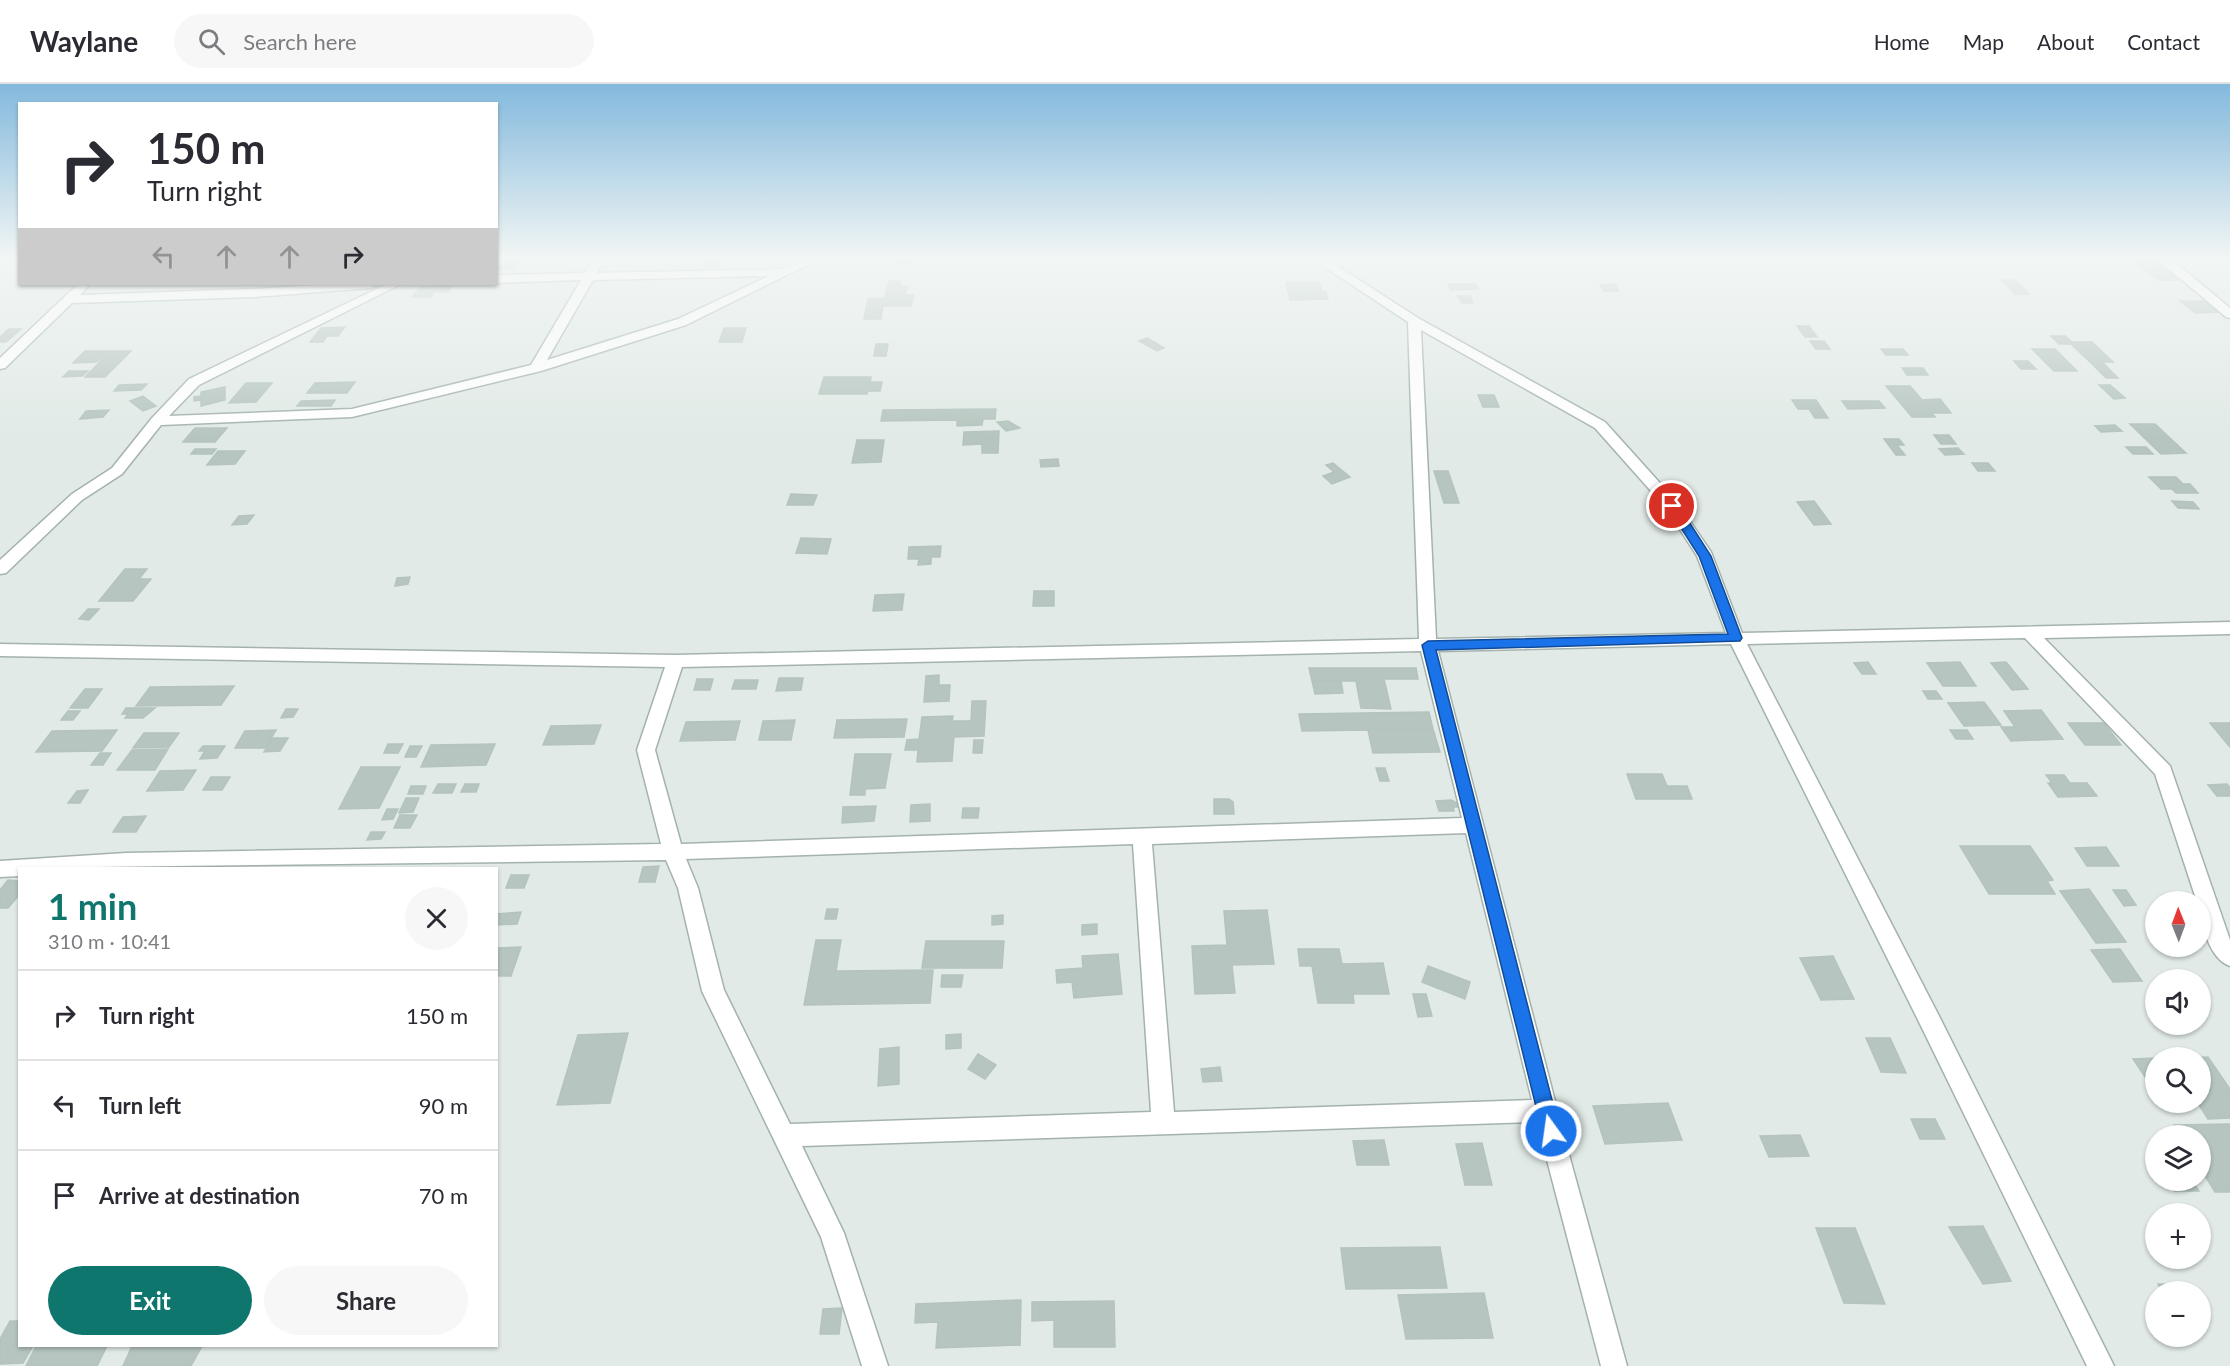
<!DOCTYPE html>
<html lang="en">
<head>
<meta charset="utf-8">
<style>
  :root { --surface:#fff; --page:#f7f7f7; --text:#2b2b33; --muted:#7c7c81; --line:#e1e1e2; --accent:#0f766e }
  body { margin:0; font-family:Lato,sans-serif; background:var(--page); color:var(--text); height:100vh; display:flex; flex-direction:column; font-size:22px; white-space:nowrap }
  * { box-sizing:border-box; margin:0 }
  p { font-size:20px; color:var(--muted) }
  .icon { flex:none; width:33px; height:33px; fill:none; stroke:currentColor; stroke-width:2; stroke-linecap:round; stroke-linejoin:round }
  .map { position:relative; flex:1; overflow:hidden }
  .details { position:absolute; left:18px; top:783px; width:480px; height:480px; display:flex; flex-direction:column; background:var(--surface); border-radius:0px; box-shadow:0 2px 4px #0004 }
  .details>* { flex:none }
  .banner { position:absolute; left:18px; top:18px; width:480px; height:183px; border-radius:0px; box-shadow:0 2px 4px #0004; background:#fff; color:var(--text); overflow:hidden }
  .needle { width:39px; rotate:359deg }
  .tools { position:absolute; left:2145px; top:807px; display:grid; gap:12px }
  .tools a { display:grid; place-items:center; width:66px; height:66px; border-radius:50%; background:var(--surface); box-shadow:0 2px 4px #0004; font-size:30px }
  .pin { position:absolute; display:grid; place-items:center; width:51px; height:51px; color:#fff; margin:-26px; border:3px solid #fff; border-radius:50%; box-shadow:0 2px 6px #0007 }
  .me { position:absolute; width:66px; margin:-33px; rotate:346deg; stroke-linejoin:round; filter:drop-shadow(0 0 4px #0008) }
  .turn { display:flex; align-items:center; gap:21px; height:126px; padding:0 30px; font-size:27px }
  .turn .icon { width:78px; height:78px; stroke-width:2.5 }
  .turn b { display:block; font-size:42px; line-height:51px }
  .lanes { display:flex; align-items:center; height:57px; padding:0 30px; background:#0003; justify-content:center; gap:30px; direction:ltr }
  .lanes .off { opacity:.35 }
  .round { display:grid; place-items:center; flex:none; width:63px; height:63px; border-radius:32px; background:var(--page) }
  .headline { display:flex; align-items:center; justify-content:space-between; height:102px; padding:0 30px }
  h1 { font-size:36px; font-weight:700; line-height:45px; color:var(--accent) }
  .button { display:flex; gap:12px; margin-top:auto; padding:12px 30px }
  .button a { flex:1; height:69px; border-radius:36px; background:var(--accent); color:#fff; font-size:24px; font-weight:700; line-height:69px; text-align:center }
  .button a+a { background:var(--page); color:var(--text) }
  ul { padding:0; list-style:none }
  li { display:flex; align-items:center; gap:18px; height:90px; padding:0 30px; border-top:2px solid var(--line) }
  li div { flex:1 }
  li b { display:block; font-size:22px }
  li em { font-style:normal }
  header { display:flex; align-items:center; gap:36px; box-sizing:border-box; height:84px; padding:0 30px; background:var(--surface); border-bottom:2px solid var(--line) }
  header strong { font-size:28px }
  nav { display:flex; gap:33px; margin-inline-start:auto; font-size:21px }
  .search { width:420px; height:54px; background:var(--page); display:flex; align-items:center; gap:15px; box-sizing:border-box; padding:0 21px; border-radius:33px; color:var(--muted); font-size:22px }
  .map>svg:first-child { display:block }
</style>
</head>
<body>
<header>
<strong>Waylane</strong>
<div class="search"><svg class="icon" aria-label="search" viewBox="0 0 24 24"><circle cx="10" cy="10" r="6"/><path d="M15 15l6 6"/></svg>Search here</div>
<nav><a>Home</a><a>Map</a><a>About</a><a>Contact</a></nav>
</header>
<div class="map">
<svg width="2230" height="1282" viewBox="0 0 2230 1282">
  <rect width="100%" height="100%" fill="#e1eae6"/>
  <path fill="#b6c5bf" stroke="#b4c3bd" stroke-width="1.5" d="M707 174H721L718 183H703Z
    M899 174H913L912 181H897Z
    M2133 176H2156L2181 196H2158Z
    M496 179H519L515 185H496Z
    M2001 196H2015L2029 210H2015Z
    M889 197H901L900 202H908L905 211H914L911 222H883Z
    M1286 198H1319L1322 208H1326L1328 215 1290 216Z
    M1448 200H1475L1478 205 1450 206Z
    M1615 200 1619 207H1604L1600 201Z
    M452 202 448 208H434L431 213H412L420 203Z
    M1458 212H1470L1473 219H1462Z
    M884 214 881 235H864L868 215Z
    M2180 217H2204L2220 228 2195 229Z
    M1797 242H1809L1817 253H1805Z
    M345 243 338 252H327L323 258H310L321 244Z
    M724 244H746L742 258H719Z
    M9 245H21L6 258H0V253Z
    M2051 252H2065L2072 258H2092L2113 278H2090L2071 260H2059Z
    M1147 254 1164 264 1157 267 1139 257Z
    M1810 257H1824L1830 265H1816Z
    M876 260H888L886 272H874Z
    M1881 265H1903L1908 271H1886Z
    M2032 265H2055L2077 287H2054Z
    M85 267H109L97 278 73 279Z
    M111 267H131L105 293H85Z
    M2014 277H2028L2036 285H2021Z
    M2090 278H2102L2118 294H2106Z
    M1902 284H1923L1928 291H1907Z
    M69 287H88L82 292 63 293Z
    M824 293H871L870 298H882L880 307H868L867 310H819Z
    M355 298 347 309H307L315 299Z
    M246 299H272L256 318 229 319Z
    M147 300 141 306 114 307 119 301Z
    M2099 301H2110L2125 314 2114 315Z
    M1886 302H1910L1922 316 1940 315 1951 329H1932L1935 333H1912Z
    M225 303V316L201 322V316L194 317V313L201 312V308Z
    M1478 311H1494L1499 323H1483Z
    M143 312 156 322 143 327 130 317Z
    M335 316 331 322H297L301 317Z
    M1792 316H1816L1828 334H1815L1809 325H1798Z
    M1842 317H1879L1885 324 1848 325Z
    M996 325 995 335H983L982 341 957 342V336L881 337 883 326Z
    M109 326 103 333 80 335 86 327Z
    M1008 337 1020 344 1006 347 997 338Z
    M2130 340H2155L2186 369 2161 370Z
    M2115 341 2122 347 2101 348 2095 342Z
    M195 344H227L215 358H183Z
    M999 347 998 369H982V360L963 361 964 348Z
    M1934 351H1949L1956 360H1941Z
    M1884 355H1899L1904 361H1897L1905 371H1896Z
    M857 356H884L881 378 852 379Z
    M2126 363H2146L2153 370H2133Z
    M1958 364 1964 370 1945 371 1939 365Z
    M195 365H216L212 370H191Z
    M218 367H245L235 380 207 381Z
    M1058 375 1059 382 1041 383 1040 376Z
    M1333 379 1350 393 1332 400 1323 392 1334 388 1326 381Z
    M1972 379H1988L1995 387H1978Z
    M1434 387H1448L1459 419H1444Z
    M2149 393H2176L2183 400H2190L2198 409H2176L2172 405H2161Z
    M791 410 817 411 813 421H787Z
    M1814 417 1831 440 1814 441 1797 418Z
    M2172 417 2193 418 2199 425 2178 424Z
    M254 431 247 440 232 441 239 432Z
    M801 454 831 455 827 470 796 469Z
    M941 462 940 473H931V480L918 481 919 475H908L909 463Z
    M125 485H147L139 495H151L133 517H99Z
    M410 493 408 500 395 502 397 494Z
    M1034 507H1054V522H1033Z
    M904 510 902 526 873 527 875 511Z
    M88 525H99L89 536 79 535Z
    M1868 578 1876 590H1862L1854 579Z
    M1960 578 1976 602H1943L1927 579Z
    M2006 578 2028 605 2012 606 1991 579Z
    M1309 584H1416L1418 595H1384L1391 625 1361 624 1356 597H1312Z
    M939 591V601H950L949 617 924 618 926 592Z
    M779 594H803L801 606 776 607Z
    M697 595H713L710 606H694Z
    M735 596H758L756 605H732Z
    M1341 596 1343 609 1315 610 1312 597Z
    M234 602 221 621 136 622 150 603Z
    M85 605H102L88 624H70Z
    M1923 607H1936L1942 615H1928Z
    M972 617H986L984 652 954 653 952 677 917 678 918 666H905L907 656 919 655 922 633 953 632 952 637H971Z
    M1984 618 2001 641 1964 642 1948 619Z
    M126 624H155L143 634H125L128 630H122Z
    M286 625H298L293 633 281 634Z
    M2041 626 2063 655 2011 657 2001 643H2015L2004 627Z
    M68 627H80L73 636H61Z
    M1429 628 1433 645 1302 647 1299 630Z
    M907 635 904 653 834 654 837 636Z
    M795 636 791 656H759L763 637Z
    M740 637 735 656 680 657 686 638Z
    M2068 639H2104L2121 661H2085Z
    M2210 639H2230V663Z
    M601 641 594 660 543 661 551 642Z
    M1433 645 1440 668 1373 669 1368 646Z
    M117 646 102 667 36 668 52 647Z
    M276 646 265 664H235L245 647Z
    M1950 646H1967L1973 655H1956Z
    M144 649H179L169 663 133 664Z
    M273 654H288L280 667 264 668Z
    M974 656H983L982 669H973Z
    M388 660H403L398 669H384Z
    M495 660 486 681 421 683 431 661Z
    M203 662H225L217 674 200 675 205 667H199Z
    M410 662H422L416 673H405Z
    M168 665 155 686H117L132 666Z
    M100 669H111L103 681H91Z
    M855 670H891L885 704 865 705V711H850Z
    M361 683H400L379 724 339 725Z
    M1376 684H1385L1389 697H1380Z
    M196 686 183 706 147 707 160 687Z
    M1627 690H1662L1667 702H1687L1692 715H1636Z
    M2046 691H2064L2070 699H2087L2097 712 2058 713 2048 699H2052Z
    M211 693H230L222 706H203Z
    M438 700H456L452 709H433Z
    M465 700H479L476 708H461Z
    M2227 700 2230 704V712H2217L2208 701Z
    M411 702H426L423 710H408Z
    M88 706 80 719H68L77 707Z
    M406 714H419L413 728 399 729Z
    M1214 715H1229L1233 718 1234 730H1214Z
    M1451 716 1457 719 1458 723H1453L1454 727H1439L1436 717Z
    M930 720V737L910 738 911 721Z
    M876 722 874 737 842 739 843 723Z
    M963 724H979L978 734H962Z
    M387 725H398L393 735 382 736Z
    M400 731H417L410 744H394Z
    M146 732 136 748H113L123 733Z
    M371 748H385L381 755 367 756Z
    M1960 762H2030L2053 796 2047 797 2055 810H1989Z
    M2106 763 2119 782H2087L2075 764Z
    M659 782 655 798H639L643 783Z
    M511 791H529L524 804H506Z
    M8 796 20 797V810L8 824H0V806Z
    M2089 805 2126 858 2096 859 2060 807Z
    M2113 806H2126L2136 821 2124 822Z
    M827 825H838L836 835H825Z
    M1267 826 1274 880 1232 881 1235 909 1195 910 1192 862 1227 861 1224 827Z
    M521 828 517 840 496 841V830Z
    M1003 831V840L992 841V832Z
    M1097 840V850L1082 851V841Z
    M816 856H841L836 887 933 886 930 919 804 921Z
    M926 857H1004L1002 884H922Z
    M521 863 511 892H496V864Z
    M1298 865H1339L1342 880 1383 879 1389 910H1353L1354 919H1318L1312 882H1300Z
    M2120 865 2142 897 2113 898 2091 866Z
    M1118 870 1122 910 1074 914 1072 898 1057 899 1056 886 1083 884 1082 872Z
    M1833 872 1854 915 1821 916 1800 874Z
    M1428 882 1470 898 1465 915 1422 898Z
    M942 891H963L961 903H941Z
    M1413 910H1426L1432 932 1418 933Z
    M628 949 610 1019 557 1021 578 951Z
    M961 950V964L946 965V951Z
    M1866 954H1890L1906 989 1881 988Z
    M899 963V1000L878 1002 880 965Z
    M978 970 996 981 985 995 968 985Z
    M2208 973 2230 1005V1034L2208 1035 2197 1018H2200V974H2185Z
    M2156 974V1009L2133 975Z
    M1220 983 1222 997 1203 998 1201 985Z
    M1668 1019 1682 1056 1605 1060 1593 1022Z
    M1911 1035H1935L1945 1055H1920Z
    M2230 1040V1108H2215L2200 1084V1052H2180L2174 1041Z
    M1800 1051 1809 1072 1769 1073 1760 1052Z
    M1384 1056 1389 1081H1357L1353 1057Z
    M1482 1059 1492 1101H1465L1456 1060Z
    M2167 1096H2192L2199 1107H2174Z
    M1983 1142 2011 1197 1983 1200 1949 1143Z
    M1816 1144H1855L1885 1220 1844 1219Z
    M1440 1163 1447 1204 1346 1205 1341 1164Z
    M2158 1200 2186 1201 2189 1208H2162Z
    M1484 1209 1493 1254 1406 1255 1398 1211Z
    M1021 1216 1020 1261 936 1264 938 1238 915 1239 916 1220Z
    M1114 1217 1115 1263H1054V1236L1032 1237V1218Z
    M842 1224 839 1250H820L823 1225Z
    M10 1237H20V1262H33L23 1279 0 1280V1255Z
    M36 1262H107L97 1282H26Z
    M132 1262H202L191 1282H123Z"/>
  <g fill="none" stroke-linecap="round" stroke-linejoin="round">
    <g stroke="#a4b2ad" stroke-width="3">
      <path id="street" d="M594 174H606L597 189 782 185 805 174H821L686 241 541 287 352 333 161 341 122 390 82 416 6 489 0 490V476L72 410 112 384 152 334 189 295 387 200H401L199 301 169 332 352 325 531 281 581 196 496 199V191L585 189ZM769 192 678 235 547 276 593 196Z
        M1311 174H1325L1418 234 1605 338 1677 418 1711 468 1742 549 2230 538V550L2044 554 2170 682 2230 856V882C2209 875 2200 838 2200 818H2197L2155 690 2025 554 1747 560 1939 932 2114 1282H2087L1923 946 1731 560 1438 567 1568 1067 1627 1282H1601L1537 1038 802 1062 844 1149 888 1282H862L821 1153 702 907 678 804 666 776 20 784V792L0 793V777L126 769 661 760 637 666 665 583 0 572V560L675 571 1419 555 1408 238ZM1421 246 1595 344 1666 424 1697 472 1726 549 1436 555ZM1421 567 1462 734 681 760 655 666 682 583ZM1466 749 1532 1016 1174 1028 1152 760ZM1133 760 1151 1028 790 1040 724 906 698 804 686 775Z
        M2156 174H2170L2230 224V234L2226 233Z
        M78 200H90L80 211 254 205 331 200H377L371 204 254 213 72 219 5 284 0 285V274Z"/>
    </g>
    <use href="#street" fill="#fff" fill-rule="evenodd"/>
  </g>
  <linearGradient id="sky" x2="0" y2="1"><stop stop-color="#83b9dd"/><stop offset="0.49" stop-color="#f2f6f4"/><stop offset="1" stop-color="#f2f6f4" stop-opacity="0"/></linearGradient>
  <rect width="2230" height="354" fill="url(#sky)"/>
  <path fill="#1a73e8" stroke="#114b97" stroke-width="1.5" d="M1672 418 1677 419 1711 472 1742 554 1740 557 1436 566 1560 1047 1557 1053 1551 1056 1545 1053 1542 1047 1422 561 1428 557 1728 550 1699 472 1667 422Z"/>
</svg>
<div class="tools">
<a><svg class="needle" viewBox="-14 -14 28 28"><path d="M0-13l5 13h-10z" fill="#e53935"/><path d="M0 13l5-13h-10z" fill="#7c7c81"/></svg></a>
<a><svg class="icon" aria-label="sound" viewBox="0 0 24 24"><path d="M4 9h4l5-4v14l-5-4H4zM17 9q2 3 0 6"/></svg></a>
<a><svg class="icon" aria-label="search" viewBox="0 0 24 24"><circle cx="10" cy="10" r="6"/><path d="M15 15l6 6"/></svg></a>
<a><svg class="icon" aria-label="layers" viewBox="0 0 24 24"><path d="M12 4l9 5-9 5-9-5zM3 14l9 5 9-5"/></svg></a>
<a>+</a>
<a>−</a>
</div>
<div class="pin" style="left:1672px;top:422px;background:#d93025"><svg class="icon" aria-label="arrive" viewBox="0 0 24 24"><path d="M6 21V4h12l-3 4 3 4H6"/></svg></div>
<svg class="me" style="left:1551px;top:1047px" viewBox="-20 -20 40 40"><circle r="17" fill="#1a73e8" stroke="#fff" stroke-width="3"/><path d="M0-11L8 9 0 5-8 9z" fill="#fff"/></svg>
<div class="banner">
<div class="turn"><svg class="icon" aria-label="right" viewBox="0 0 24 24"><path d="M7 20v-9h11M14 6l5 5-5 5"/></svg><div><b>150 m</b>Turn right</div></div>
<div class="lanes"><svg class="icon off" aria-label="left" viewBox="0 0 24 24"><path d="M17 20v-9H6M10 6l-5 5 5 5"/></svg><svg class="icon off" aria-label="ahead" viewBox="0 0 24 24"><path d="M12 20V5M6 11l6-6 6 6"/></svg><svg class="icon off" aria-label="ahead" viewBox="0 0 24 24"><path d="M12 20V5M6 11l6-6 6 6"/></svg><svg class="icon" aria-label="right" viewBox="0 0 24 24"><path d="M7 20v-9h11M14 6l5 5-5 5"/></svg></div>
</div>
<section class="details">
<div class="headline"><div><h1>1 min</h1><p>310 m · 10:41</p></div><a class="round"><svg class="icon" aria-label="close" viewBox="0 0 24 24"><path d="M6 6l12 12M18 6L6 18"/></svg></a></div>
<ul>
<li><svg class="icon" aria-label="right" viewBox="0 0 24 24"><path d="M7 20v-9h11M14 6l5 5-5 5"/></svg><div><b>Turn right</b></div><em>150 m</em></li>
<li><svg class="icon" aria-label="left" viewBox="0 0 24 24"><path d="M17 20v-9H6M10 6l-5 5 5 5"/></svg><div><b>Turn left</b></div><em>90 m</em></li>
<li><svg class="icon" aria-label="arrive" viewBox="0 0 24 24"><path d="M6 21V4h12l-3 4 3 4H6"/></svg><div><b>Arrive at destination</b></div><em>70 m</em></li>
</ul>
<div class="button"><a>Exit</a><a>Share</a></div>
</section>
</div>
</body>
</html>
